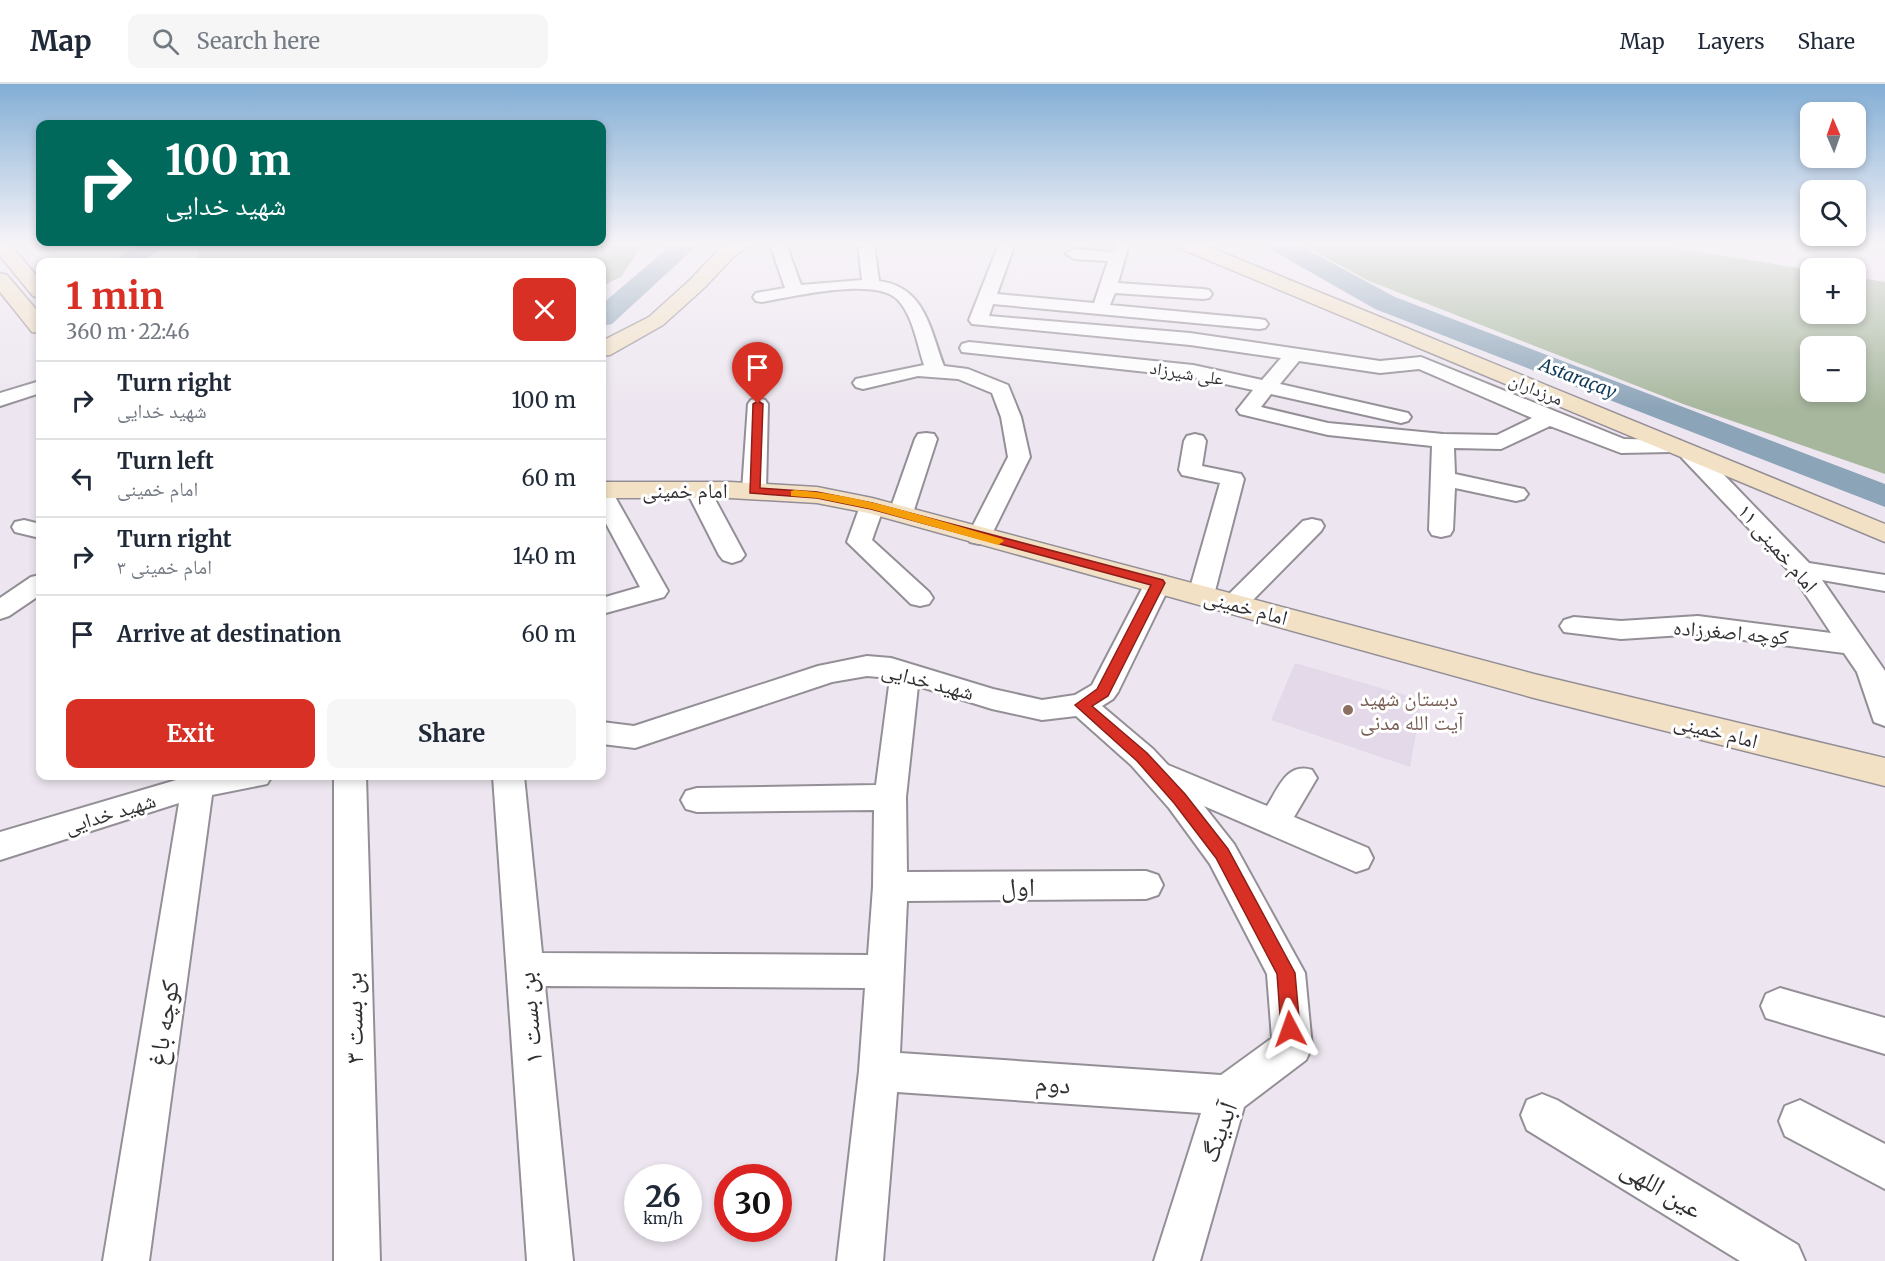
<!DOCTYPE html>
<html lang="en">
<head>
<meta charset="utf-8">
<style>
  :root { --surface:#fff; --page:#f6f6f7; --text:#1f2937; --muted:#747a83; --line:#e0e1e3; --accent:#d93025 }
  body { margin:0; font-family:Merriweather,"Noto Naskh Arabic",serif; background:var(--page); color:var(--text); height:100vh; display:flex; flex-direction:column; font-size:22px; white-space:nowrap }
  * { box-sizing:border-box; margin:0 }
  p { font-size:20px; color:var(--muted) }
  .icon { flex:none; width:33px; height:33px; fill:none; stroke:currentColor; stroke-width:2; stroke-linecap:round; stroke-linejoin:round }
  .map { position:relative; flex:1; overflow:hidden }
  .details { position:absolute; left:36px; top:174px; width:570px; height:522px; display:flex; flex-direction:column; background:var(--surface); border-radius:12px; box-shadow:0 3px 9px #0003 }
  .details>* { flex:none }
  .guide { position:absolute; left:36px; top:36px; width:570px; height:126px; border-radius:12px; box-shadow:0 3px 9px #0003; background:#00695c; color:#fff; overflow:hidden }
  .needle { width:39px; rotate:358deg }
  .buttons { position:absolute; left:1800px; top:18px; display:grid; gap:12px }
  .buttons a { display:grid; place-items:center; width:66px; height:66px; border-radius:12px; background:var(--surface); box-shadow:0 3px 9px #0003; font-size:30px }
  .speed { position:absolute; left:624px; top:1080px; display:flex; gap:12px; font-size:30px; font-weight:700; text-align:center }
  .speed>* { display:grid; place-content:center; width:78px; height:78px; border-radius:50%; background:var(--surface); box-shadow:0 3px 9px #0003; line-height:1 }
  .speed small { font-size:15px; font-weight:400 }
  .speed .limit { border:9px solid #d22; background:#fff; color:#111 }
  .pin { position:absolute; display:grid; place-items:center; width:51px; height:51px; color:#fff; margin:-62px -26px; border-radius:50% 50% 50% 0; rotate:-45deg; box-shadow:0 0 6px #0007 }
  .pin .icon { rotate:45deg }
  .me { position:absolute; width:66px; margin:-33px; rotate:356deg; stroke-linejoin:round; filter:drop-shadow(0 0 4px #0008) }
  .turn { display:flex; align-items:center; gap:21px; height:126px; padding:0 30px; font-size:27px }
  .turn .icon { width:78px; height:78px; stroke-width:2.5 }
  .turn b { display:block; font-size:42px; line-height:51px }
  .round { display:grid; place-items:center; flex:none; width:63px; height:63px; border-radius:12px; background:var(--page) }
  .overview { display:flex; align-items:center; justify-content:space-between; height:102px; padding:0 30px }
  h1 { font-size:36px; font-weight:700; line-height:45px; color:var(--accent) }
  .cta { display:flex; gap:12px; margin-top:auto; padding:12px 30px }
  .cta a { flex:1; height:69px; border-radius:12px; background:var(--accent); color:#fff; font-size:24px; font-weight:700; line-height:69px; text-align:center }
  .cta a+a { background:var(--page); color:var(--text) }
  ul { padding:0; list-style:none }
  li { display:flex; align-items:center; gap:18px; height:78px; padding:0 30px; border-top:2px solid var(--line) }
  li div { flex:1 }
  li b { display:block; font-size:22px }
  li em { font-style:normal }
  header { display:flex; align-items:center; gap:36px; box-sizing:border-box; height:84px; padding:0 30px; background:var(--surface); border-bottom:2px solid var(--line) }
  header strong { font-size:28px }
  nav { display:flex; gap:33px; margin-inline-start:auto; font-size:21px }
  .search { width:420px; height:54px; background:var(--page); display:flex; align-items:center; gap:15px; box-sizing:border-box; padding:0 21px; border-radius:12px; color:var(--muted); font-size:22px }
  .map>svg:first-child { display:block }
</style>
</head>
<body>
<header>
<strong>Map</strong>
<div class="search"><svg class="icon" aria-label="search" viewBox="0 0 24 24"><circle cx="10" cy="10" r="6"/><path d="M15 15l6 6"/></svg>Search here</div>
<nav><a>Map</a><a>Layers</a><a>Share</a></nav>
</header>
<div class="map">
<svg width="1885" height="1177" viewBox="0 0 1885 1177">
  <rect width="100%" height="100%" fill="#ede6f0"/>
  <path fill="#e4d9e9" d="M1295 579 1422 616 1410 683 1271 636Z"/>
  <path fill="#a7b79d" fill-rule="evenodd" d="M199 160H643L621 193 602 202V178H198Z
    M1301 160H1653L1810 186V230H1856V193L1885 198V390L1683 320 1369 197ZM1810 262H1856V308H1810Z"/>
  <g fill="none" stroke-linecap="round" stroke-linejoin="round">
    <path fill="#8ca4b8" fill-rule="evenodd" d="M138 160H166L143 178H118L120 172Z
      M668 160H692V166L612 240 602 242V220L668 164Z
      M1267 160H1297L1395 213 1885 400V423L1375 225 1270 165Z"/>
    <g stroke="#948f97" stroke-width="4">
      <path id="street" d="M770 160H786L801 201 862 196 858 160H874L879 197C925 203 930 245 944 282L968 285 1008 301 1021 333 1030 373 988 458 979 460 970 458 967 453 1008 373 1001 333 992 309 958 295 918 292 863 305 856 303 853 299 856 295 924 281C917 260 913 232 898 216 876 192 791 213 762 218L756 217 753 213 756 209 785 204Z
        M999 160H1015L997 210 1094 219 1108 177 1074 175 1066 170 1074 165 1112 168 1115 160H1129L1118 199 1203 205 1209 206 1212 210 1209 214 1203 215 1115 209 1110 221 1259 235 1265 236 1268 240 1265 244 1259 245 993 220 989 232 1190 249 1380 277 1421 273 1624 355 1679 356 1682 361 1679 366 1671 368 1621 369 1550 342 1501 365 1454 364 1455 390 1524 405 1528 410 1524 415 1516 417 1455 404 1453 446 1450 451 1441 453 1432 451 1429 446 1432 362 1328 351 1240 330 1237 326 1253 306 1193 293 962 268 960 264 962 260 969 258 1193 281 1262 296 1281 274 1190 261 972 240 969 236ZM1299 277 1380 289 1419 285 1532 334 1497 351 1443 350 1328 339 1261 323 1271 310 1401 339 1408 337 1411 333 1408 329 1280 300Z
        M40 297V309L0 322V309Z
        M758 314 765 316 768 320 766 407 762 412 754 414 746 412 742 407 748 320 751 316Z
        M926 349 934 350 937 355 913 429 909 434 901 436 893 434 889 429 915 355 918 350Z
        M1195 350 1203 352 1206 357 1202 382 1241 390 1244 395 1214 511 1210 517 1201 519 1192 517 1188 511 1220 399 1182 391 1179 386 1184 357 1187 352Z
        M1690 362 1698 364 1809 479 1885 491V507L1822 496 1885 587V642L1874 638 1857 588 1844 569 1698 550 1621 555 1564 548 1560 542 1564 536 1574 533 1621 537 1698 532 1831 549 1792 490 1682 374 1679 369 1682 364Z
        M698 399 706 401 710 406 745 471 741 476 732 479 723 476 719 471 686 406 690 401Z
        M602 404 610 406 614 411 668 507 664 513 602 530V514L640 503 602 432Z
        M872 415 880 417 884 422 872 456 929 508 933 514 929 520 920 522 911 520 847 458 860 422 864 417Z
        M1312 435 1321 437 1324 442 1321 447 1243 526 1234 528 1225 526 1221 520 1225 514 1303 437Z
        M24 436 40 440V454L15 448 12 443 15 438Z
        M40 491V511L9 532 0 535V514L31 493Z
        M1158 491 1167 493 1171 499 1118 608 1113 615 1102 622 1153 665 1168 681 1267 722C1279 703 1287 678 1312 686L1317 694 1294 733 1368 764 1373 774 1368 784 1356 788 1204 722 1234 760 1305 889 1312 963 1306 976 1244 1023 1200 1177H1154L1201 1029 897 1008 883 1177H837L859 987 865 904 545 902 573 1177H527L493 692H524L542 869 868 871 873 803 874 726 697 728 686 725 681 716 686 707 697 704 876 701 890 594 867 592 832 598 635 664 602 660V638L634 642 818 582 867 572 891 574 993 605 1042 616 1075 611 1092 601 1145 499 1149 493ZM918 602 992 625 1042 636 1076 632 1131 681 1169 724 1210 780 1267 890 1272 954 1221 991 900 969 907 817 1146 815 1158 811 1163 801 1158 791 1146 787 907 788 906 713Z
        M184 692H272L267 700 212 711 149 1177H103L179 719 0 776V748L183 694Z
        M334 692H366L380 1177H334Z
        M1780 904 1885 934V970L1766 934 1761 922 1766 910Z
        M1542 1010 1557 1016 1798 1161 1805 1177H1740L1527 1046 1521 1031 1527 1016Z
        M1800 1016 1885 1060V1105L1785 1052 1779 1037 1785 1022Z"/>
    </g>
    <g stroke="#948f97" stroke-width="3">
      <path id="secondary" d="M0 160H10L40 196V214L33 212 0 172Z
        M728 160H751L734 172 705 203 663 241 610 271 602 272V257L649 233 691 195 720 164Z
        M1177 160H1202L1885 440V458L1179 164Z
        M0 189 7 191 40 230V249L32 248 0 208Z
        M602 398H730L817 403 872 414 1534 590 1885 674V702L1534 614 868 429 817 419 730 414H602Z"/>
    </g>
    <use href="#street" fill="#fff" fill-rule="evenodd"/>
    <use href="#secondary" fill="#f2e1c4" fill-rule="evenodd"/>
  </g>
  <linearGradient id="sky" x2="0" y2="1"><stop stop-color="#83aed5"/><stop offset="0.49" stop-color="#f7f4f8"/><stop offset="1" stop-color="#f7f4f8" stop-opacity="0"/></linearGradient>
  <rect width="1885" height="325" fill="url(#sky)"/>
  <path fill="#d93025" stroke="#8d1f18" stroke-width="1.5" d="M758 317 763 320 760 404 817 408 872 419 1163 496 1165 499 1108 612 1092 622 1147 669 1185 710 1228 765 1295 889 1300 945 1297 951 1290 953 1284 951 1281 945 1277 890 1216 774 1174 719 1137 677 1075 621 1097 605 1151 501 871 425 817 414 750 409 753 320Z"/>
  <path fill="#f59e0b" d="M795 406C865 411 934 436 1002 455L1004 457 998 461 871 425 817 414 791 412V407Z"/>
  <circle fill="#8d6e63" stroke="#fff" stroke-width="2" cx="1348" cy="626" r="6"/>
  <g text-anchor="middle" dominant-baseline="central" stroke-width="6" stroke-linejoin="round" paint-order="stroke">
    <g font-size="18" fill="#333034" stroke="#fff">
      <text transform="translate(1187 289) rotate(9)">علی شیرزاد</text>
      <text transform="translate(1536 305) rotate(22)">مرزداران</text>
    </g>
    <g font-size="18" font-style="italic" fill="#0e3856" stroke="#fff">
      <text transform="translate(1578 294) rotate(21)">Astaraçay</text>
    </g>
    <g font-size="21" fill="#333034" stroke="#fff">
      <text x="685" y="406">امام خمینی</text>
      <text transform="translate(1778 464) rotate(49)">امام خمینی ۱۱</text>
      <text transform="translate(1246 523) rotate(15)">امام خمینی</text>
      <text transform="translate(1731 548) rotate(5)">کوچه اصغرزاده</text>
      <text transform="translate(928 597) rotate(15)">شهید خدایی</text>
      <text transform="translate(1716 647) rotate(14)">امام خمینی</text>
      <text transform="translate(110 729) rotate(-17)">شهید خدایی</text>
    </g>
    <g font-size="21" fill="#785e54" stroke="#fff" text-anchor="start">
      <text x="1360" y="614">دبستان شهید<tspan x="1360" dy="24">آیت الله مدنی</tspan></text>
    </g>
    <g font-size="26" fill="#333034" stroke="#fff">
      <text x="1018" y="802">اول</text>
      <text transform="translate(353 934) rotate(-91)">بن بست ۳</text>
      <text transform="translate(529 934) rotate(-95)">بن بست ۱</text>
      <text transform="translate(163 939) rotate(-81)">کوچه باغ</text>
      <text transform="translate(1053 999) rotate(4)">دوم</text>
      <text transform="translate(1218 1048) rotate(-70)">آبدینگ</text>
      <text transform="translate(1662 1104) rotate(31)">عین اللهی</text>
    </g>
  </g>
</svg>
<div class="buttons">
<a><svg class="needle" viewBox="-14 -14 28 28"><path d="M0-13l5 13h-10z" fill="#e53935"/><path d="M0 13l5-13h-10z" fill="#747a83"/></svg></a>
<a><svg class="icon" aria-label="search" viewBox="0 0 24 24"><circle cx="10" cy="10" r="6"/><path d="M15 15l6 6"/></svg></a>
<a>+</a>
<a>−</a>
</div>
<div class="speed"><div>26<small>km/h</small></div><div class="limit">30</div></div>
<div class="pin" style="left:758px;top:320px;background:#d93025"><svg class="icon" aria-label="arrive" viewBox="0 0 24 24"><path d="M6 21V4h12l-3 4 3 4H6"/></svg></div>
<svg class="me" style="left:1290px;top:945px" viewBox="-20 -20 40 40"><path d="M0-17L14 15 0 8-14 15z" fill="#d93025" stroke="#fff" stroke-width="4"/></svg>
<div class="guide">
<div class="turn"><svg class="icon" aria-label="right" viewBox="0 0 24 24"><path d="M7 20v-9h11M14 6l5 5-5 5"/></svg><div><b>100 m</b>شهید خدایی</div></div>
</div>
<section class="details">
<div class="overview"><div><h1>1 min</h1><p>360 m · 22:46</p></div><a class="round" style="background:#d93025;color:#fff"><svg class="icon" aria-label="close" viewBox="0 0 24 24"><path d="M6 6l12 12M18 6L6 18"/></svg></a></div>
<ul>
<li><svg class="icon" aria-label="right" viewBox="0 0 24 24"><path d="M7 20v-9h11M14 6l5 5-5 5"/></svg><div><b>Turn right</b><p>شهید خدایی</p></div><em>100 m</em></li>
<li><svg class="icon" aria-label="left" viewBox="0 0 24 24"><path d="M17 20v-9H6M10 6l-5 5 5 5"/></svg><div><b>Turn left</b><p>امام خمینی</p></div><em>60 m</em></li>
<li><svg class="icon" aria-label="right" viewBox="0 0 24 24"><path d="M7 20v-9h11M14 6l5 5-5 5"/></svg><div><b>Turn right</b><p>امام خمینی ۳</p></div><em>140 m</em></li>
<li><svg class="icon" aria-label="arrive" viewBox="0 0 24 24"><path d="M6 21V4h12l-3 4 3 4H6"/></svg><div><b>Arrive at destination</b></div><em>60 m</em></li>
</ul>
<div class="cta"><a>Exit</a><a>Share</a></div>
</section>
</div>
</body>
</html>
